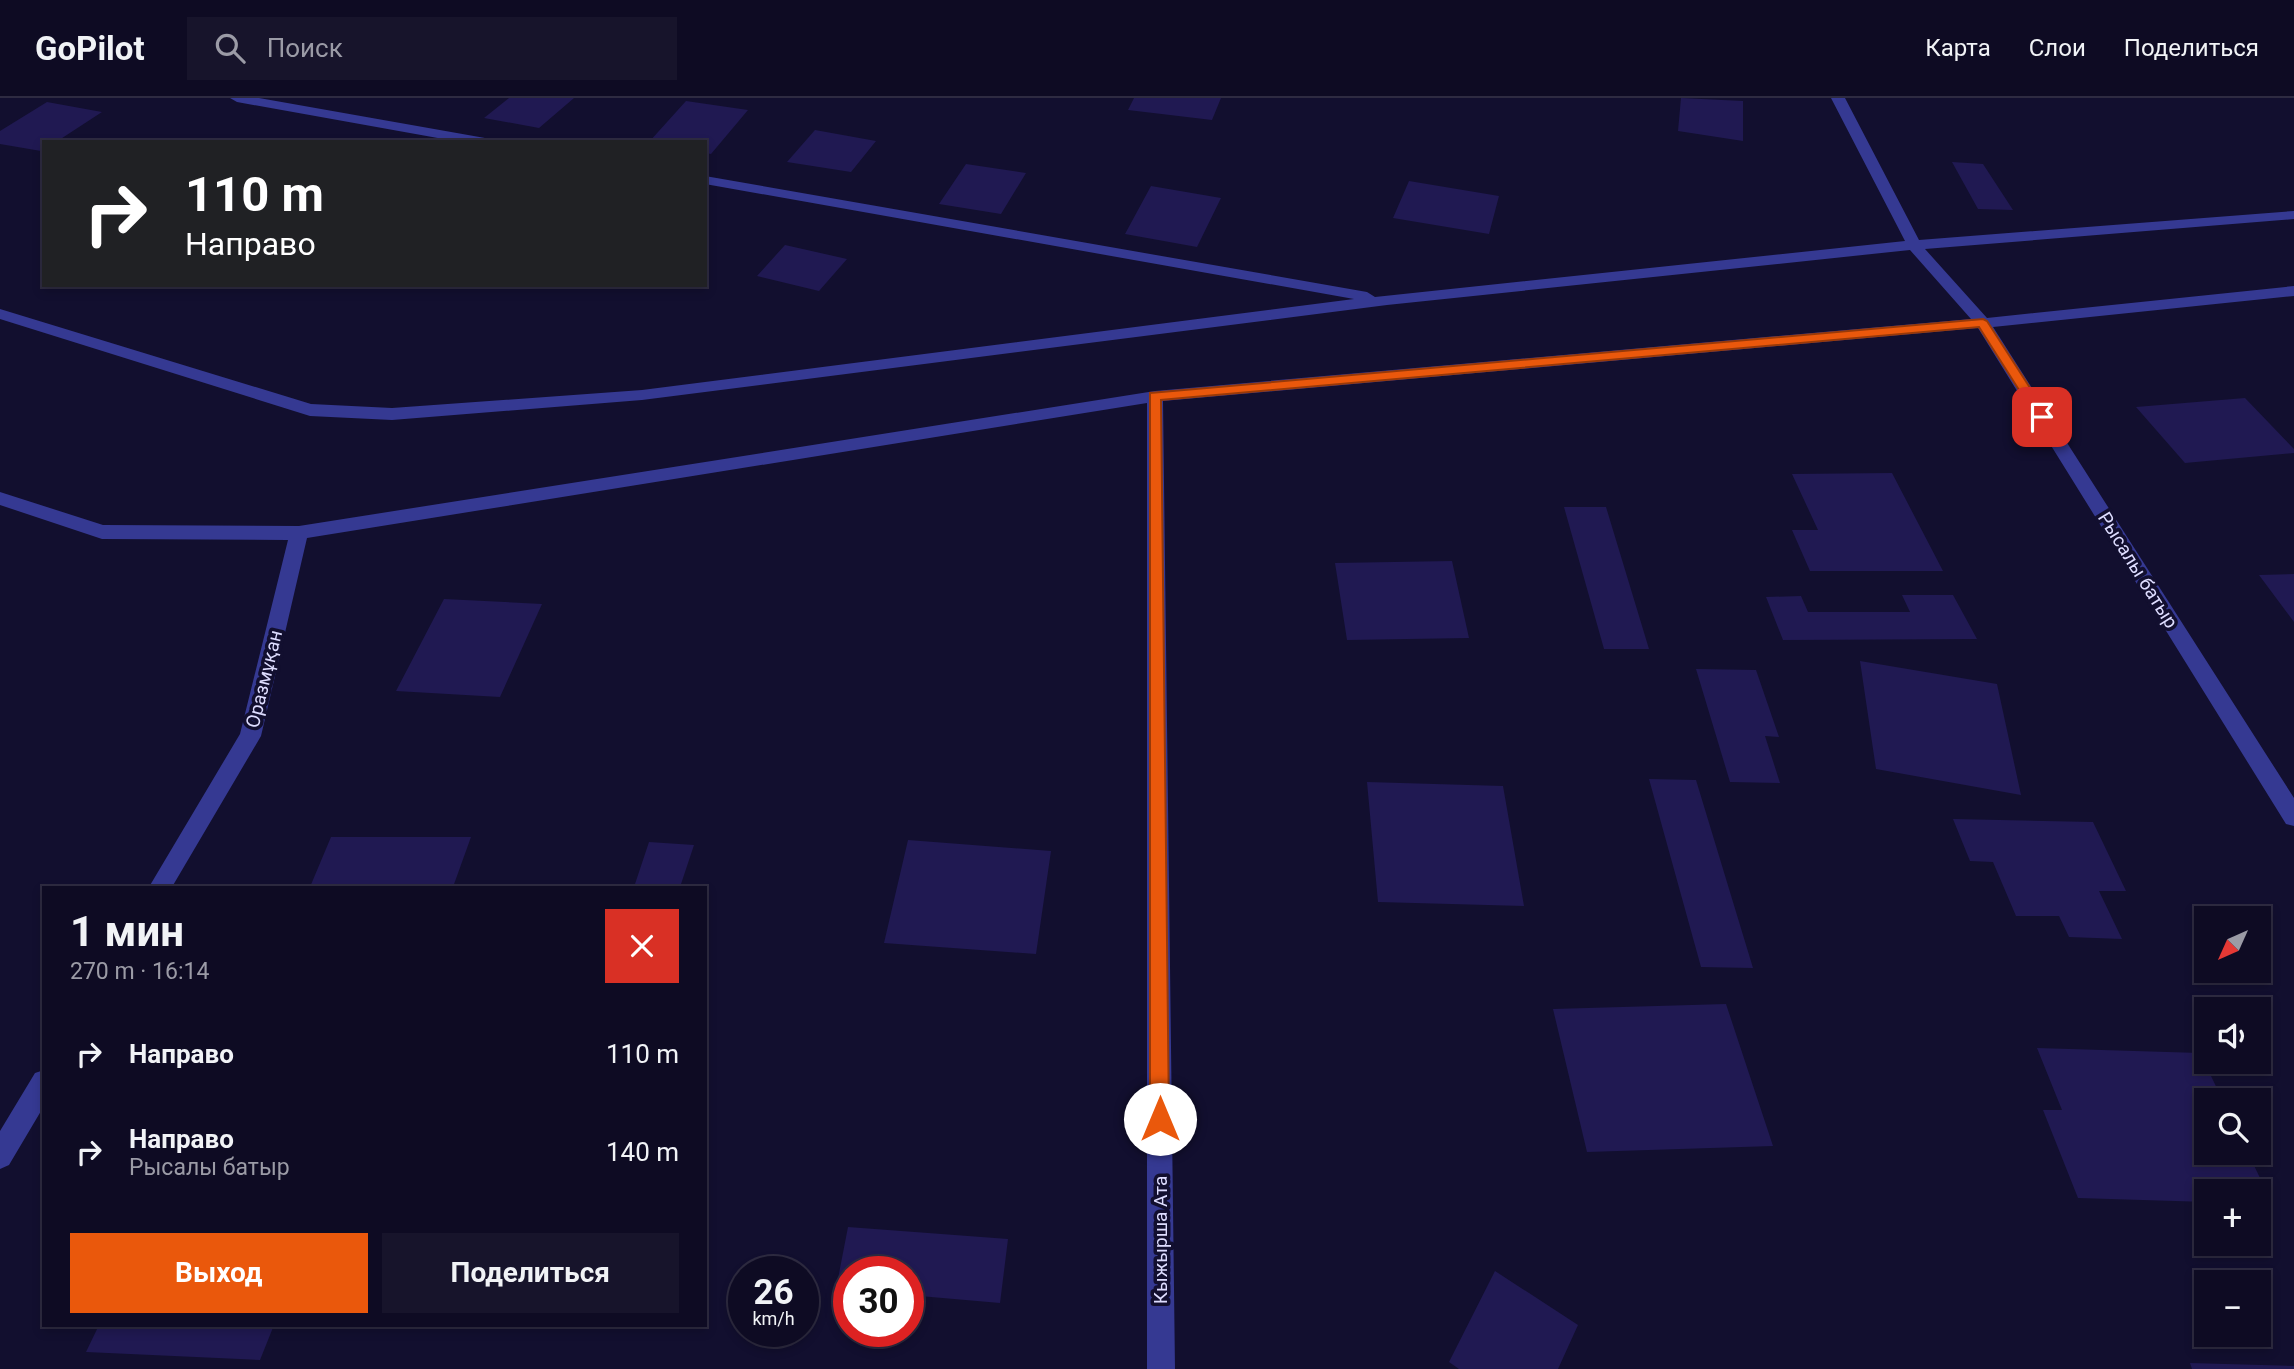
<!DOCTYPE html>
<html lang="ru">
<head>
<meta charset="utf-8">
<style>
  :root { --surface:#0e0b23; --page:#17142b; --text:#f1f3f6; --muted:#9b9ba6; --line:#2e2b41; --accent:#ea580c }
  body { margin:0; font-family:Roboto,sans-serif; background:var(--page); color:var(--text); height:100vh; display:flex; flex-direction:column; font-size:26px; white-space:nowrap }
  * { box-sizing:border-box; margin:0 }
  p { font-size:23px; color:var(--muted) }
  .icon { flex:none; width:38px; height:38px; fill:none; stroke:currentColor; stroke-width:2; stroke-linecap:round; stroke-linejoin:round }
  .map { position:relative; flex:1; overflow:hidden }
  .panel { position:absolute; left:42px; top:788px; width:665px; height:441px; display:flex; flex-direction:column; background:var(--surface); border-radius:0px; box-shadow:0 4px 10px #0003,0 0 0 2px var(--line) }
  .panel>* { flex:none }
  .hud { position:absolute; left:42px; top:42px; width:665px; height:147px; border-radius:0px; box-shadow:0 4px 10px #0003,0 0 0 2px var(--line); background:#202124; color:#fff; overflow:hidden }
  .needle { width:46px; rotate:225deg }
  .buttons { position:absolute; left:2194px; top:808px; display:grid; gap:14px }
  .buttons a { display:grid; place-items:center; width:77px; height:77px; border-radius:0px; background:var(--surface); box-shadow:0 4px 10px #0003,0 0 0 2px var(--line); font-size:35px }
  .speed { position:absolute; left:728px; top:1158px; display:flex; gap:14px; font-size:35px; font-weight:700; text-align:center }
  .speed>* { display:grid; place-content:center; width:91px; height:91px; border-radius:50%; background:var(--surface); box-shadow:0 4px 10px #0003,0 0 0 2px var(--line); line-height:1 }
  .speed small { font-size:18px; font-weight:400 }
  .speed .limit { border:10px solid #d22; background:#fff; color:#111 }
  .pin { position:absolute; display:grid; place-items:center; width:60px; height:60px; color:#fff; margin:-30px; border-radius:14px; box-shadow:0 4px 10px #0006 }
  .me { position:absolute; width:77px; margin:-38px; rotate:0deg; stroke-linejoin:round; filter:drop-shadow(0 0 5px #0008) }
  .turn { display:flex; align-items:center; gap:24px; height:147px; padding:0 28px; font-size:32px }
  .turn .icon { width:91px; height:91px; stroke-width:2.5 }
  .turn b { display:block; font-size:49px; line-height:60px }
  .round { display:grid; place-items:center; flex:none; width:74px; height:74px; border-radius:0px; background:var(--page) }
  .headline { display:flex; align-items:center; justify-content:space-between; height:119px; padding:0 28px }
  h1 { font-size:42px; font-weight:700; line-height:52px }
  .primary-button { display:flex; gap:14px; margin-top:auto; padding:14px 28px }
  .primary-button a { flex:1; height:80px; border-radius:0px; background:var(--accent); color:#fff; font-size:28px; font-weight:700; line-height:80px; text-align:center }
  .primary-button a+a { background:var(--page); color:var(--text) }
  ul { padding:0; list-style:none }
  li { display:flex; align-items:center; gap:21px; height:98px; padding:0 28px }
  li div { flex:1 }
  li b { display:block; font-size:26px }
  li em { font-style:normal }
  header { display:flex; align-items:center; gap:42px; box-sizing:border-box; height:98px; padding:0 35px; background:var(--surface); border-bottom:2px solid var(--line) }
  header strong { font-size:33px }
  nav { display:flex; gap:38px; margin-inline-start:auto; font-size:24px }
  .search { width:490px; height:63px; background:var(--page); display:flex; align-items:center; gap:18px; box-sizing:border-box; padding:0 24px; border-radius:0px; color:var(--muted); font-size:26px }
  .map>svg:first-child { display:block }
</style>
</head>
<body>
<header>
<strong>GoPilot</strong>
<div class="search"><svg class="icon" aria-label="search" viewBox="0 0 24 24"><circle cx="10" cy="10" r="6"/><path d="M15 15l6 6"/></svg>Поиск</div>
<nav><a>Карта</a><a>Слои</a><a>Поделиться</a></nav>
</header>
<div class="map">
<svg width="2294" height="1271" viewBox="0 0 2294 1271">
  <rect width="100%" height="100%" fill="#120f2f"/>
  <path fill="#201952" d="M509 0H574L539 30 484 20Z
    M1134 0H1221L1212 22 1128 12Z
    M1681 0 1743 3V43L1678 33Z
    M686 3 748 12 711 56 705 55V44H649Z
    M47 4 102 14 56 44H44V51L41 53 0 46V33Z
    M815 32 876 43 851 74 787 64Z
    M1952 64 1983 66 2013 112 1978 111Z
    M966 66 1026 75 1001 116 939 106Z
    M1409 83 1499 98 1489 136 1393 120Z
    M1151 88 1221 100 1197 149 1125 136Z
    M785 147 847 161 819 193 757 178Z
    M2245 300 2294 351V355L2185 365 2136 309Z
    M1892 375 1943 473H1810L1792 432H1818L1792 376Z
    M1564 409H1606L1649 551H1604Z
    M1452 463 1469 540 1347 542 1335 465Z
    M2294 476V524L2259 477Z
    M1902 497H1953L1977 541 1783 542 1766 499 1801 498 1808 514H1910Z
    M444 501 542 506 500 599 396 593Z
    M1860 563 1997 586 2021 697 1876 671Z
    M1696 571 1756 572 1779 639 1765 638 1780 685 1730 684Z
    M1649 681 1696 682 1753 870 1701 869Z
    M1367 684 1503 688 1524 808 1378 804Z
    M1953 721 2093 724 2126 793H2099L2122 841 2069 839 2059 818H2016L1993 764 1970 763Z
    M331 739H471L453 789H310Z
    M908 742 1051 753 1036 856 884 845Z
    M649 744 694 747 680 789H634Z
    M1726 906 1773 1048 1587 1054 1553 911Z
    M2037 950 2200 955 2223 1003H2207V1055H2248L2273 1107 2259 1106V1094H2207V1104L2078 1100 2043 1012H2062Z
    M848 1129 1008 1141 1000 1205 908 1197V1174H849V1192L836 1191Z
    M1495 1173 1578 1227 1558 1271H1459L1449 1264Z
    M99 1227H274L260 1262 86 1254Z
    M2190 1265 2294 1268V1271H2192Z"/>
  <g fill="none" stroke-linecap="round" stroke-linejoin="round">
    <path fill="#353992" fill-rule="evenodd" d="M230 0H259L485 40 492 44H460L237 4Z
      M1831 0H1845L1919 142 2294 113V121L1925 151 1987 220 2294 188V198L1993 229 2294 700V728L2286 726 1978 230 1163 303 1175 1271H1147V305L307 440 261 638 172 789H149L240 636 288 442 102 441 0 407V394L103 427 299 428 1155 293 1971 221 1910 152 1387 207 642 302 392 322 310 318 0 221V211L311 306 392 310 642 292 1354 201 705 86V78L1367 194 1375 199 1905 143Z
      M44 972V1008L9 1067 0 1071V1033L35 975Z"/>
  </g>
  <path fill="#ea580c" stroke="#983908" stroke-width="2" d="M1983 221 1987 223 2047 316V322H2038L1979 229 1161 302 1169 1021 1166 1028 1160 1030 1153 1028 1150 1021V295Z"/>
  <g text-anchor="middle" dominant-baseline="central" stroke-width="7" stroke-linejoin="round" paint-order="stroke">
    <g font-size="19" fill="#deddff" stroke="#120f2f">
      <text transform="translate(2138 472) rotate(58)">Рысалы батыр</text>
      <text transform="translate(264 581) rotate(-76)">Оразмұқан</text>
      <text transform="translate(1160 1142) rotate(-90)">Кыжырша Ата</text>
    </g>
  </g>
</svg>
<div class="buttons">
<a><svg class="needle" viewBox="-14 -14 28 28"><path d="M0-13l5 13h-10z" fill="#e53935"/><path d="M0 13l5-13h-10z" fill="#9b9ba6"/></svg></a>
<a><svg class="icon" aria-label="sound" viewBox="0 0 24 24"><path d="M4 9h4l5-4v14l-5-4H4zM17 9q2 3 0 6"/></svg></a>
<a><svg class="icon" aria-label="search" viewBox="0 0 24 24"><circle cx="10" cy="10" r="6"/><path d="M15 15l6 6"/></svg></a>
<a>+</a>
<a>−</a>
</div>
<div class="speed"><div>26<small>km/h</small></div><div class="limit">30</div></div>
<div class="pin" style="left:2042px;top:319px;background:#d93025"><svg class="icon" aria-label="arrive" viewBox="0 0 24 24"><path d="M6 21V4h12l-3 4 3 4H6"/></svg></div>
<svg class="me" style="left:1160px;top:1021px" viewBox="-20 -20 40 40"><circle r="19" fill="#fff"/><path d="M0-13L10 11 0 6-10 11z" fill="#ea580c"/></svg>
<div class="hud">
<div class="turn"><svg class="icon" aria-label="right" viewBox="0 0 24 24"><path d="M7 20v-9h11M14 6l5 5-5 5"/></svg><div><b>110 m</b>Направо</div></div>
</div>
<section class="panel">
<div class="headline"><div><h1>1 мин</h1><p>270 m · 16:14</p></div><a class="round" style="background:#d93025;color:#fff"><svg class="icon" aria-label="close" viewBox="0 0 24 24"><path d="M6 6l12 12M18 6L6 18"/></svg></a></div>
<ul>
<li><svg class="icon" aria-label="right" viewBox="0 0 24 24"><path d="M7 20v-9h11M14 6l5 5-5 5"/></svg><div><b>Направо</b></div><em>110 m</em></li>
<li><svg class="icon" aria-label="right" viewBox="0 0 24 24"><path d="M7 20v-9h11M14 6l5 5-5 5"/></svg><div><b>Направо</b><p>Рысалы батыр</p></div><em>140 m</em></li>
</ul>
<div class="primary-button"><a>Выход</a><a>Поделиться</a></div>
</section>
</div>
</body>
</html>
